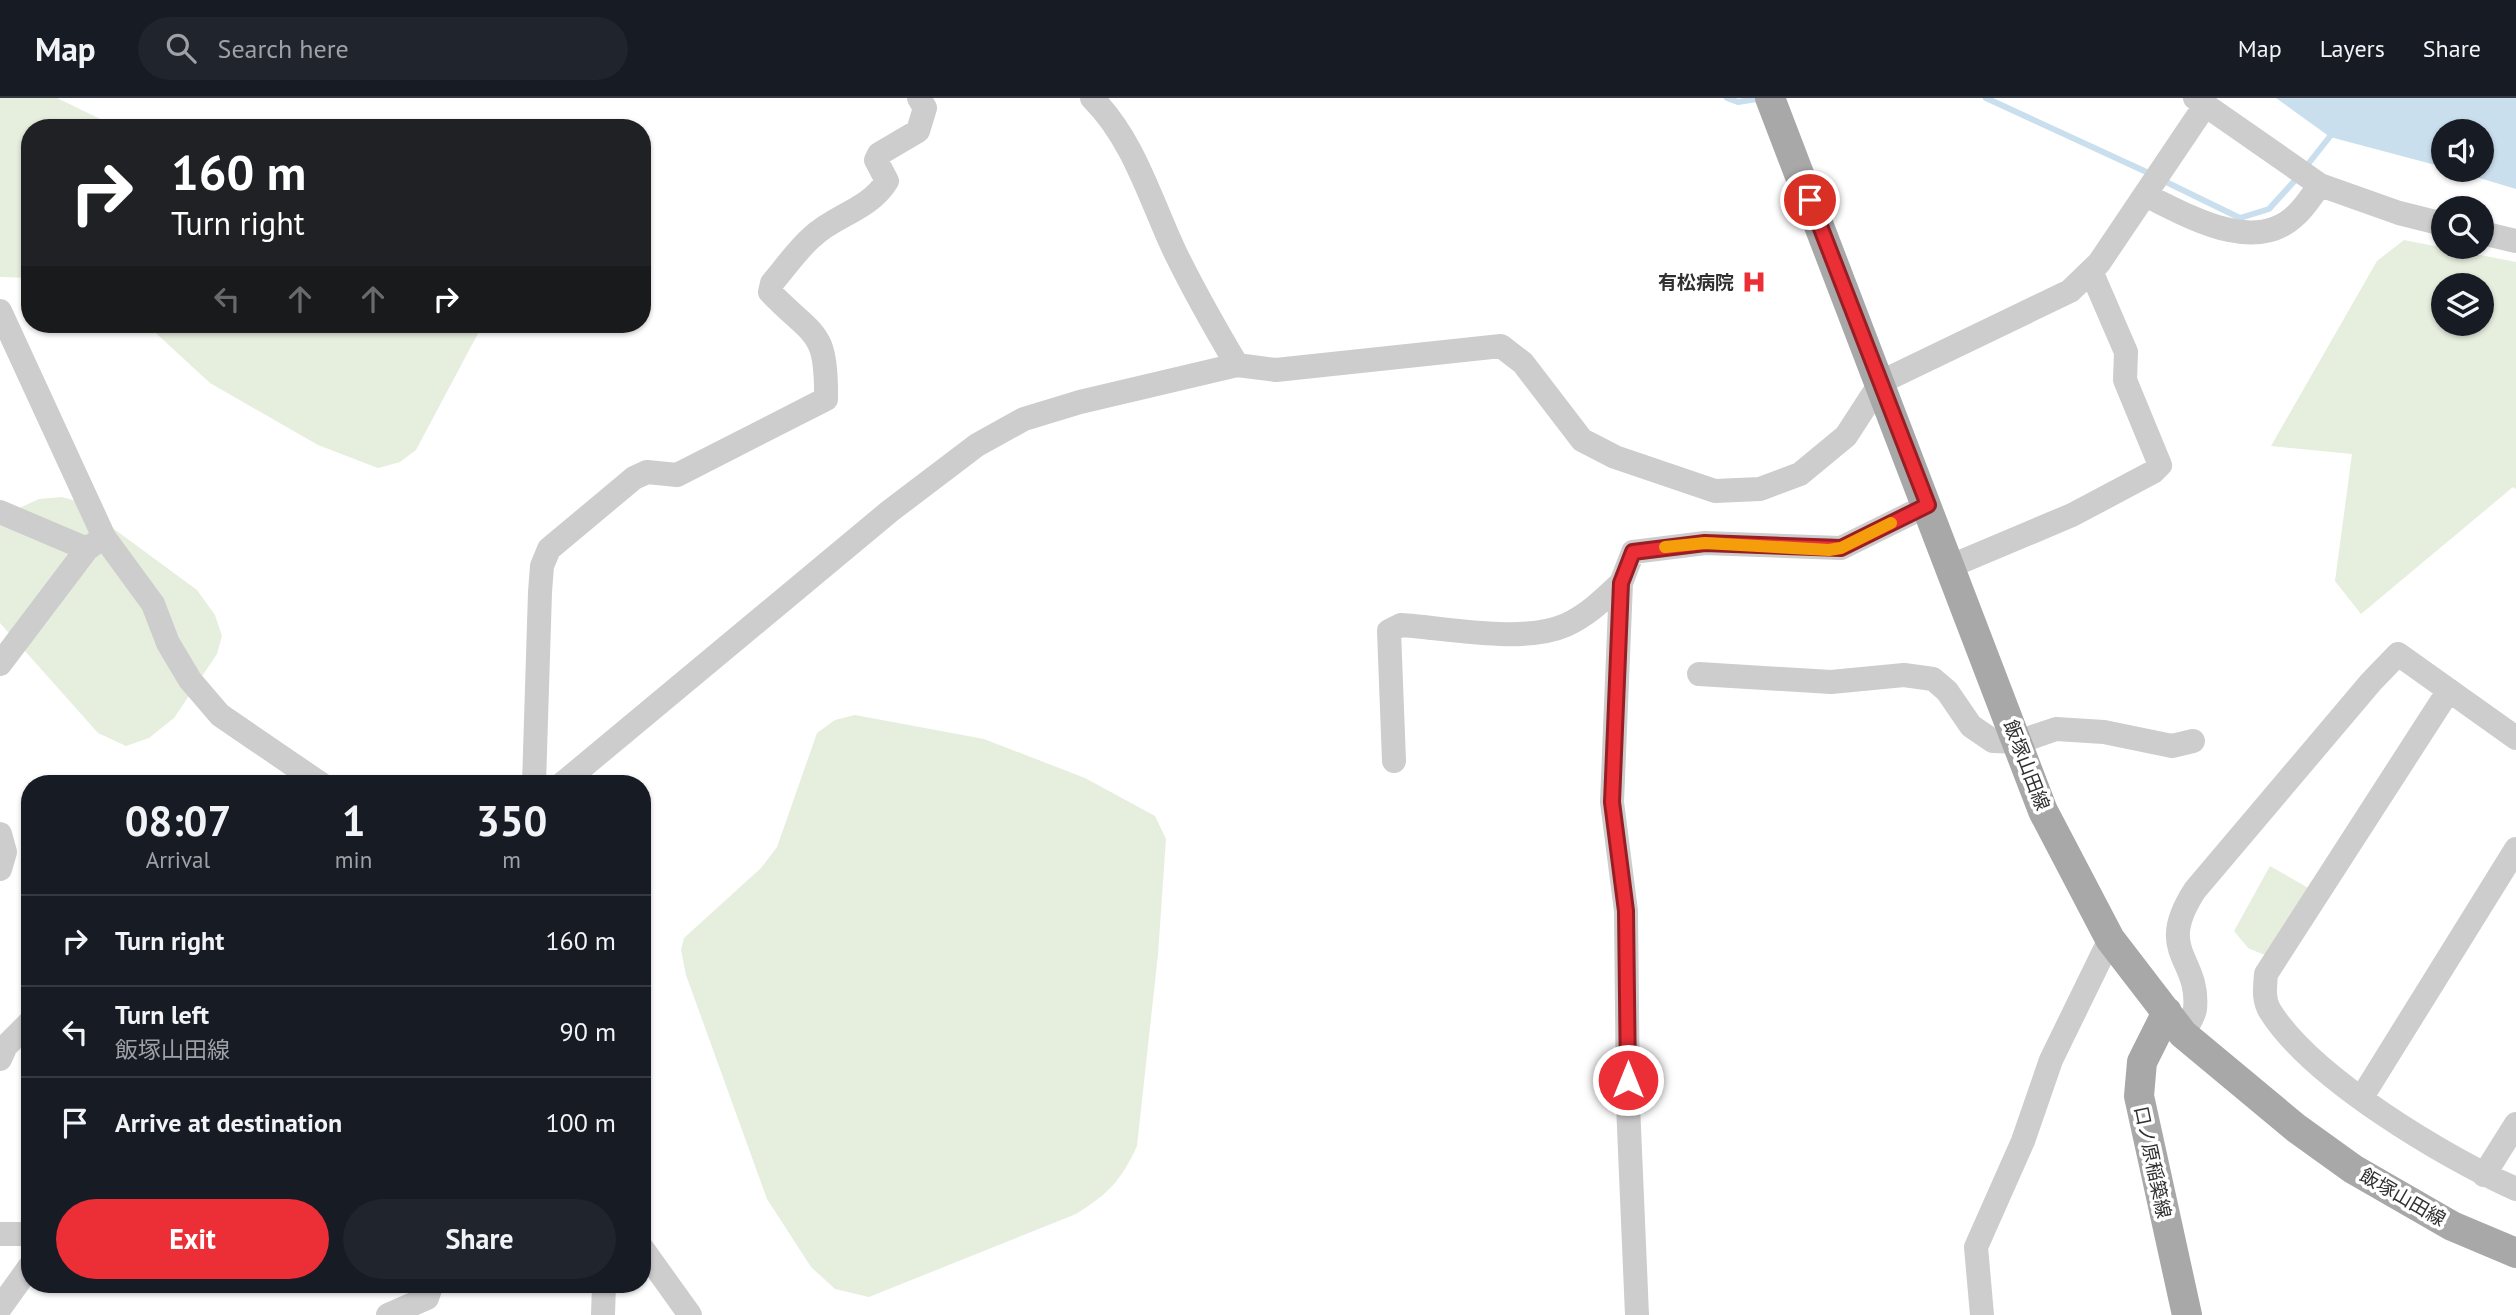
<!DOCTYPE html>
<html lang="en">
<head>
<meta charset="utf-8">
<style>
  :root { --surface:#171b24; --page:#20242c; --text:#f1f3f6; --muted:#9ea1a6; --line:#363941; --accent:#ec2e37 }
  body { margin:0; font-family:"PT Sans","Noto Sans JP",sans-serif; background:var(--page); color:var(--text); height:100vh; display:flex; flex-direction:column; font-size:26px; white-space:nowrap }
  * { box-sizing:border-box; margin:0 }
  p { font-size:23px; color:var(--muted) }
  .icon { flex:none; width:38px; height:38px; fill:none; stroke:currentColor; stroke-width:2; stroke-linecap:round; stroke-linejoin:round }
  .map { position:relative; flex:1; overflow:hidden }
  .sheet { position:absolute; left:21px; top:677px; width:630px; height:518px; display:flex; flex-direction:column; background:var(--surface); border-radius:28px; box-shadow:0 2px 5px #0004 }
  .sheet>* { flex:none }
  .guide { position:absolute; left:21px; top:21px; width:630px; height:214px; border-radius:28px; box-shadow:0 2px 5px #0004; background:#202124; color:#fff; overflow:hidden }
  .buttons { position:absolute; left:2431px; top:21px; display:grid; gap:14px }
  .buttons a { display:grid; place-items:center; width:63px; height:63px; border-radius:50%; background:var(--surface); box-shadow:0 2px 5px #0004; font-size:35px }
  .pin { position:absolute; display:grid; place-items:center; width:60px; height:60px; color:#fff; margin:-30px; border:4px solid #fff; border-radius:50%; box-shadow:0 2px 7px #0007 }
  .me { position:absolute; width:77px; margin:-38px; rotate:0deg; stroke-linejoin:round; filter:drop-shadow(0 0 5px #0008) }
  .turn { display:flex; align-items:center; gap:24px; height:147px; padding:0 35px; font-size:32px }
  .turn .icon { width:91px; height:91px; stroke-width:2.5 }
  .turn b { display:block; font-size:49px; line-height:60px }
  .lanes { display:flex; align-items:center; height:66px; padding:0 35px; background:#0003; justify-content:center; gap:35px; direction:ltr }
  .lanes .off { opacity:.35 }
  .eta { display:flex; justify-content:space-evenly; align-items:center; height:119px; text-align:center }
  .eta b { font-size:42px; font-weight:600; line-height:49px }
  .button { display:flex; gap:14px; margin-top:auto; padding:14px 35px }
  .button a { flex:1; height:80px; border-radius:42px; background:var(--accent); color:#fff; font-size:28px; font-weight:600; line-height:80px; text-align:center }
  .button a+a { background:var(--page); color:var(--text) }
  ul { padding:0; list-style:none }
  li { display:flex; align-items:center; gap:21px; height:91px; padding:0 35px; border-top:2px solid var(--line) }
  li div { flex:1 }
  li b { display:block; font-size:26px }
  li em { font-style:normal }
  header { display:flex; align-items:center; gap:42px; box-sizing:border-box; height:98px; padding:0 35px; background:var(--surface); border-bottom:2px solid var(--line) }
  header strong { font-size:33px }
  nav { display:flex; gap:38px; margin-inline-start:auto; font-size:24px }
  .search { width:490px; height:63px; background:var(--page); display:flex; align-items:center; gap:18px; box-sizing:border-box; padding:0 24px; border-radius:38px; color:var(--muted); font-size:26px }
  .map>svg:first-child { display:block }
</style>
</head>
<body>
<header>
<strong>Map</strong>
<div class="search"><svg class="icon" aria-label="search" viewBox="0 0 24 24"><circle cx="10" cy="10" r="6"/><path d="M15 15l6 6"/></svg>Search here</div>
<nav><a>Map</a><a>Layers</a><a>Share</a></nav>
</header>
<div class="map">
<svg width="2516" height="1217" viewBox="0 0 2516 1217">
  <rect width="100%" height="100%" fill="#fff"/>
  <path fill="#e6eede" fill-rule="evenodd" d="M0 0H57L119 30H30V180L0 179Z
    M2404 142 2516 164V391L2513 389 2361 516 2335 483 2352 356 2271 348 2377 163ZM2482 187V226H2443V187Z
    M146 226H483L416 352 400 364 378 370 318 347 210 285Z
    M62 399 76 403 197 492 215 517 222 538 217 556 174 620 149 640 126 648 98 635 0 525V419L39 401Z
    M855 617 984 641 1085 680 1155 718 1166 741 1158 856 1137 1048C1121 1083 1108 1096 1076 1116L869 1199 835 1191 811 1169 767 1101 686 877 681 852 684 840 761 770 777 749 817 635 835 622Z
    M2270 768 2310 791 2267 858 2248 850 2234 833Z"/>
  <path fill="#cadfee" d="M2276 0H2516V91L2453 72H2482V33H2443V69L2330 39Z"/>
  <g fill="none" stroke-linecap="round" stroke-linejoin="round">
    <path stroke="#cadfee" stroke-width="6" d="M1727 0 1738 4 1763 0
      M1986 0 2153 77
      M2305 70 2335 32
      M2162 82 2240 120 2269 111 2298 79"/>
    <path stroke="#cdcdcd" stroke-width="24" d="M1092 0C1134 42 1150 101 1175 154 1194 193 1215 230 1237 267
      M2195 0 2320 87 2399 115 2443 126
      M2145 97C2187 117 2254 158 2296 117 2305 109 2312 97 2320 87
      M2482 135 2516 143
      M0 213 104 439 153 506 168 545 190 582 220 617 321 686
      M0 414 87 451
      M1951 468 2072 417 2153 374 2160 367 2125 282 2126 254 2091 173
      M0 566 87 451 104 439
      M1699 576 1831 584 1904 577 1933 581 1947 593 1971 628 1993 643 2018 644 2056 631 2104 634 2172 648 2193 643
      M2449 592 2266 876C2265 889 2263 902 2270 913 2312 980 2444 1059 2516 1091
      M1394 663 1389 533 1401 527C1447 530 1523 546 1566 527 1588 517 1604 501 1621 485
      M534 686 540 494 542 468 549 451 634 380 647 374 677 377 826 301C827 230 814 240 770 194L772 185C785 170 797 152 812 139 835 117 869 112 887 83L876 62 879 56 918 33 925 10 919 0
      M562 686 890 413 977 347 1024 321 1080 304 1237 267 1276 272 1501 248 1523 265 1582 342 1615 359 1715 393 1760 391 1800 376 1846 338 1881 284 2070 193 2099 165 2204 9
      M0 736 5 754 0 771
      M2183 936C2187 928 2194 919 2195 911 2200 859 2154 855 2195 792L2371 584 2398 556 2516 640
      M0 961 6 948 30 924
      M2362 999 2516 751
      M2484 1077 2516 1026
      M0 1136H30
      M642 1150 690 1217
      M0 1210 30 1168
      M388 1217 427 1200 432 1186
      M603 1217 604 1186
      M1637 1217 1628 1006 1626 813 1612 704 1621 485 1633 454 1705 445 1841 450 1928 407
      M1982 1217 1976 1149 2023 1043 2051 962 2110 841"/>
    <path stroke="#a8a8a8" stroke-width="30" d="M1770 0 2043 713 2110 841 2183 936 2296 1030 2353 1071 2452 1128 2516 1155
      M2167 914 2142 964 2139 998 2187 1217"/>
  </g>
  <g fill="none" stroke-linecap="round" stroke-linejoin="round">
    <g stroke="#991e24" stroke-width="18">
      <path id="route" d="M1628 982 1626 813 1612 704 1621 485 1633 454 1705 445 1841 450 1928 407 1810 102"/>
    </g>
    <use href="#route" stroke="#ec2e37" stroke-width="12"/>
    <path stroke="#f59e0b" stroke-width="12" d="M1665 449 1705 445 1829 452 1841 450 1891 425"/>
  </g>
  <defs>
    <g id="hospital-bare" transform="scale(1.89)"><path d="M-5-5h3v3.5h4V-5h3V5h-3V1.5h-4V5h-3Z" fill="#ec2e37" stroke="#fff" stroke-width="2.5" paint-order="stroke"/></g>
  </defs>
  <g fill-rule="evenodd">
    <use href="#hospital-bare" x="1754" y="184"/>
  </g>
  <g text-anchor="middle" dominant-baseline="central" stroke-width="7" stroke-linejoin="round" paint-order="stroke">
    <g font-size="19" font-weight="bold" fill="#303030" stroke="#fff" text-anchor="end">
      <text x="1734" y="184">有松病院</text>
    </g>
    <g font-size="19" fill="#303030" stroke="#fff">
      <text transform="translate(2027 667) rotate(69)">飯塚山田線</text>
      <text transform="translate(2153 1064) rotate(78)">口ノ原稲築線</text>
      <text transform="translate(2403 1099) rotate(30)">飯塚山田線</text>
    </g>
  </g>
</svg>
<div class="buttons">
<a><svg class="icon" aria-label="sound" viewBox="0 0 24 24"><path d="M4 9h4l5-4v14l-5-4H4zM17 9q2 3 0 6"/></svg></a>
<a><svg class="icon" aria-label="search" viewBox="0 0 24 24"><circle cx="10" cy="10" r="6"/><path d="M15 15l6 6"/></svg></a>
<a><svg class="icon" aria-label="layers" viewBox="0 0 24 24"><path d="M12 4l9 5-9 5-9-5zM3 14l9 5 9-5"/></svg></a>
</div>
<div class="pin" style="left:1810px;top:102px;background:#d93025"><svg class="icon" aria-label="arrive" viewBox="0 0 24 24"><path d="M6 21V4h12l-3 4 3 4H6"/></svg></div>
<svg class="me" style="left:1628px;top:982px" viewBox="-20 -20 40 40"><circle r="17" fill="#ec2e37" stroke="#fff" stroke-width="3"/><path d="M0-11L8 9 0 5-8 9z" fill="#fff"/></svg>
<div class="guide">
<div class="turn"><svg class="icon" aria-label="right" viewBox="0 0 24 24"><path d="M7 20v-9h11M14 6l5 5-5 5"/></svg><div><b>160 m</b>Turn right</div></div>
<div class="lanes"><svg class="icon off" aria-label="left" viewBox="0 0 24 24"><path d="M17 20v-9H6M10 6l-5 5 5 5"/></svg><svg class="icon off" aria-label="ahead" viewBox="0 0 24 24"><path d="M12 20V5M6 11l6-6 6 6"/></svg><svg class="icon off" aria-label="ahead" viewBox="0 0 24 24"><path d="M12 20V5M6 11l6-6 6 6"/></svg><svg class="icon" aria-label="right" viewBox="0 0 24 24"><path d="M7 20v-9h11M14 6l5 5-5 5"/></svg></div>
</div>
<section class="sheet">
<div class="eta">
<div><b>08:07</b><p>Arrival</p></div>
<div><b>1</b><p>min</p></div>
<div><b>350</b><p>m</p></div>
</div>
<ul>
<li><svg class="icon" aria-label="right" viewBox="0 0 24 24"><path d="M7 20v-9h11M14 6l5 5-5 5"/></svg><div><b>Turn right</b></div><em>160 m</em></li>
<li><svg class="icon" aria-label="left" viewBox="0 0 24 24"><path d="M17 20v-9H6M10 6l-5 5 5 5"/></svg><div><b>Turn left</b><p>飯塚山田線</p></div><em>90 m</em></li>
<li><svg class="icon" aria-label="arrive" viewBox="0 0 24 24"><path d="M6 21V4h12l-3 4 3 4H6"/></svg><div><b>Arrive at destination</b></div><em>100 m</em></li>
</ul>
<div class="button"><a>Exit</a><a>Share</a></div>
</section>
</div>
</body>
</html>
